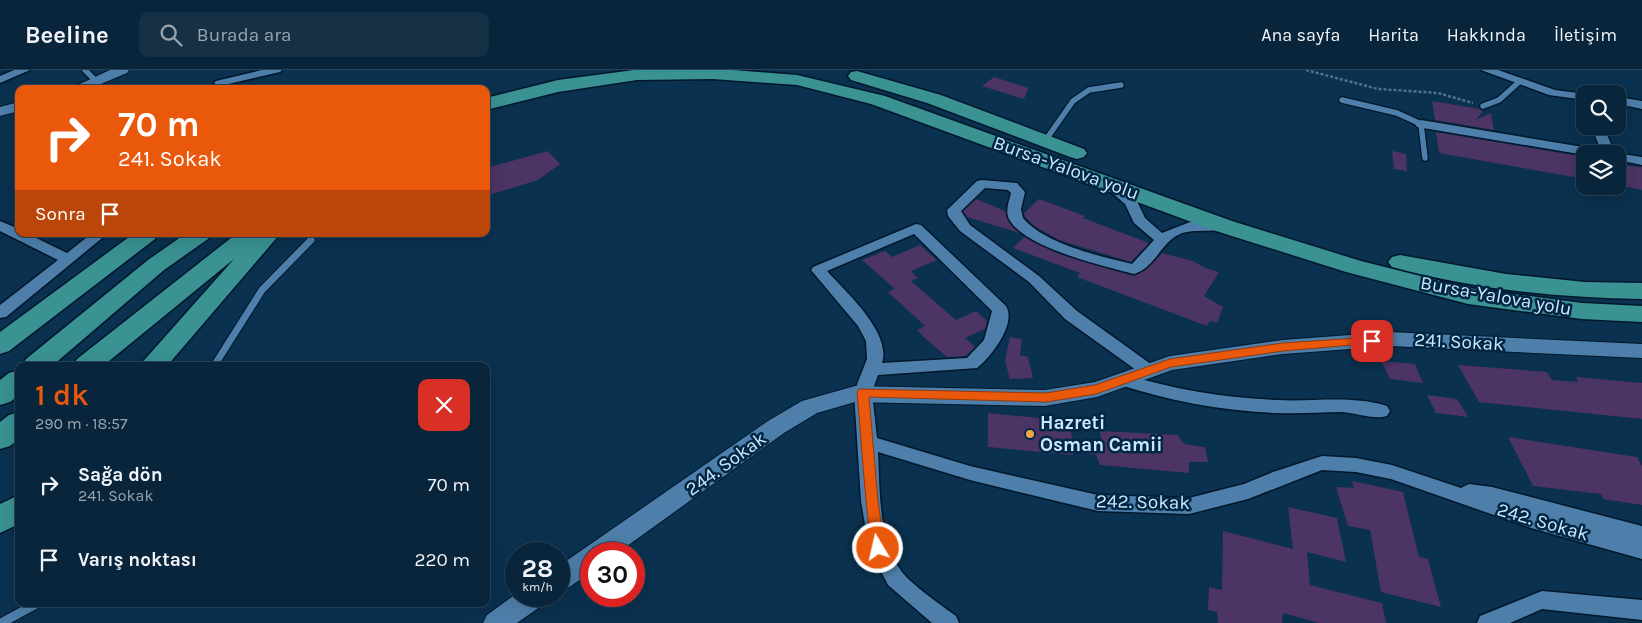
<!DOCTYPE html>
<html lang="tr">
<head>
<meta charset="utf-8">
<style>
  :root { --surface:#08253b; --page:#163146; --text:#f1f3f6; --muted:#98a5af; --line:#294255; --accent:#ea580c }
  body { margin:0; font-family:Karla,sans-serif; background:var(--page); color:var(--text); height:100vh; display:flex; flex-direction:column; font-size:19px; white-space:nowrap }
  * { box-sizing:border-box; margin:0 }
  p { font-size:16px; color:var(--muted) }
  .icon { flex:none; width:28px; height:28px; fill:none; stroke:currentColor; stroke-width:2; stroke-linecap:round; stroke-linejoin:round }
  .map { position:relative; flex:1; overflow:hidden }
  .details { position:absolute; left:15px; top:292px; width:475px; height:245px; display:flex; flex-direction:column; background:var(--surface); border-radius:10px; box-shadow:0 5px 20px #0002,0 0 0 1px var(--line) }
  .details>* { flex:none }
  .banner { position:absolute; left:15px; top:15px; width:475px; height:152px; border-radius:10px; box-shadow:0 5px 20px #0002,0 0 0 1px var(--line); background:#ea580c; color:#fff; overflow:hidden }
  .tools { position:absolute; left:1576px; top:15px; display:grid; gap:10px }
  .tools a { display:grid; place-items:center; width:50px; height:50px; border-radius:10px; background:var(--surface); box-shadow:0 5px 20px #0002,0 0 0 1px var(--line); font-size:25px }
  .speed { position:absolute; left:505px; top:472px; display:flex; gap:10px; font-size:25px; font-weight:700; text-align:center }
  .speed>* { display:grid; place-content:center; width:65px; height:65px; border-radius:50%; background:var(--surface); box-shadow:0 5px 20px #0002,0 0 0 1px var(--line); line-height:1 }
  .speed small { font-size:12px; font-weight:400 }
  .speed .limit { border:8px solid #d22; background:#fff; color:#111 }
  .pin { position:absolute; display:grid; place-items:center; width:42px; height:42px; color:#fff; margin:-21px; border-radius:10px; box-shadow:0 2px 8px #0006 }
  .me { position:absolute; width:55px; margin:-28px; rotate:351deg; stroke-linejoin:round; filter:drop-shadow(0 0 4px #0008) }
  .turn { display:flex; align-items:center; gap:18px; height:105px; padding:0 20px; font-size:22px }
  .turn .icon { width:65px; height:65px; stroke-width:2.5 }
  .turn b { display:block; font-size:35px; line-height:42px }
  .then { display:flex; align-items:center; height:48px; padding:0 20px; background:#0003; gap:10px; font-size:19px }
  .round { display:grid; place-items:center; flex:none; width:52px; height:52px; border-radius:10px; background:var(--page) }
  .overview { display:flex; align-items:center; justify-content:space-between; height:85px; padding:0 20px }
  h1 { font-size:30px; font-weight:600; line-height:38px; color:var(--accent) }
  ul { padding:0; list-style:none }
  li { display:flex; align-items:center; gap:15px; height:75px; padding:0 20px }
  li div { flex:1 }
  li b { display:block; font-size:19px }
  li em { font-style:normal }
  header { display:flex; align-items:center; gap:30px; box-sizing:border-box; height:70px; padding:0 25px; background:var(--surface); border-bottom:1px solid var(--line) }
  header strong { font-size:24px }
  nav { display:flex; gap:28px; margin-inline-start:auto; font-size:18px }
  .search { width:350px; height:45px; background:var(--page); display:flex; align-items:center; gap:12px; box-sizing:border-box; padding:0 18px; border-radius:10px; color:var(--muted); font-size:19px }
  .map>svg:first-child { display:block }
</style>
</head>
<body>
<header>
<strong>Beeline</strong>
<div class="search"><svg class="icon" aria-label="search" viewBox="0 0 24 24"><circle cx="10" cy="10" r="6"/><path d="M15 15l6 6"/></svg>Burada ara</div>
<nav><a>Ana sayfa</a><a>Harita</a><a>Hakkında</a><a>İletişim</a></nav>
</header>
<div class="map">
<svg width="1642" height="553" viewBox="0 0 1642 553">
  <rect width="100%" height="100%" fill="#0a314f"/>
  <path fill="#4c3464" d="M994 7 1028 18 1024 29 982 16Z
    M1432 31 1479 39 1483 41 1476 50 1491 43 1494 60 1435 50Z
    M1436 62 1585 87V109L1439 83Z
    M548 81 560 94 538 110 486 126V98Z
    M1392 81 1406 84 1407 101 1394 99Z
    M1618 95 1642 97V120L1618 115Z
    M976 129 1005 141 1008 150 1020 163 967 147 963 141Z
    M1039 129 1085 146 1083 148 1149 173 1131 192 1059 170 1034 156 1025 147 1024 143Z
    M1024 167 1065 186 1134 206 1148 198 1162 183 1193 191 1205 198 1219 202 1204 226 1223 237 1217 253 1210 251 1207 256 1077 207 1080 203 1013 178Z
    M920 175 937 190 911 201 918 208 911 211 956 250 976 241 987 251 985 259 965 268 975 277 966 286 947 287 927 270 917 260 925 256 888 222 895 219 862 190 885 181 892 187Z
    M1010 267 1022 269 1020 285 1028 287 1033 308 1010 309 1005 291Z
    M1381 291 1415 294 1423 313 1390 309Z
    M1458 295 1547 302 1552 310 1578 312 1576 307 1642 313V349L1479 332Z
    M1427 325 1457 329 1468 347 1436 343Z
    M988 343 1070 351 1072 370H1101L1100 361 1178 365 1184 374 1205 377 1208 392H1189V403L1100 395 1096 385 1073 381V385L988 377Z
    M1508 367 1637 387 1642 396V435L1603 429 1601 424 1533 416Z
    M1352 411 1403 422 1419 487 1428 489 1441 537 1381 522 1370 460 1348 456 1336 417 1354 418Z
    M1288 437 1337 448 1346 492 1307 482 1310 515 1382 533 1386 553H1319L1283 543 1282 553H1218L1217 542 1208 540 1209 517 1222 520 1223 461 1293 479Z"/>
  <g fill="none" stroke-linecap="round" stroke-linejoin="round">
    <g stroke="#01182c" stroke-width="8">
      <path id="service-far2" d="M85 0 96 11
        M1342 30 1397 43 1421 54 1425 88
        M1483 36 1499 30 1519 12
        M1045 71 1073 31 1089 20 1121 15"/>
    </g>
    <g stroke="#01182c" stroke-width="9">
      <path id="service-far1" d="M214 296 262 220 311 170"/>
    </g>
    <g stroke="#01182c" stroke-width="11">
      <path id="service" d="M1 553 36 534"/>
    </g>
    <g stroke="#01182c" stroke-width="3">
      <path id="minor" d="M14 0H30L0 13V6Z
        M262 0H282L280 2 220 16 214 13 216 11Z
        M1481 0H1498L1555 20 1586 24 1585 30 1549 25Z
        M1618 27 1642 31V39L1618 34Z
        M1421 50 1601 80 1591 56H1603L1615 83 1642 87V95L1618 90V84L1585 85 1417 57 1415 54Z
        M982 110 1017 113 1025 122 1021 139 1023 148C1045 174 1099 186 1132 194L1154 170 1134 153 1125 134 1105 117 1103 114 1105 111H1115L1136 129 1145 148 1162 163 1190 152 1227 153 1229 156C1223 164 1192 158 1180 164 1161 172 1155 198 1134 204 1104 196 1024 178 1009 149 1005 141 1009 131 1011 123L1008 120 985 118 961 141 970 155 1039 206 1077 241 1155 297 1157 301 1155 305H1143L1065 249 1029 212 960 161 948 146 947 140 977 111Z
        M0 151 19 159V164H28L67 183 91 164H107L6 247 0 248V235L58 190 0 161Z
        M916 154 921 155 1006 236C1017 254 990 288 977 298L878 305 872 322 877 368 970 396 1098 425 1189 428 1244 414 1273 402 1322 386 1356 388 1392 395 1461 418 1469 414 1492 417 1642 456V489L1531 458 1391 409 1356 402 1322 400 1248 429 1189 444 1098 441 970 410 878 382C880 420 878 470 902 502 912 515 941 535 956 546L959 553H932L888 515 869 478 861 431 854 322 867 289 866 271 858 256 811 200 813 197ZM914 164 992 241 984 270 967 288 882 293C892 263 846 222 827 201Z
        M1123 304C1173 319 1224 328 1277 330 1314 332 1351 325 1387 336L1390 341 1387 346C1373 350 1357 343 1342 342 1321 342 1299 344 1277 343 1223 341 1169 331 1117 314L1115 310 1117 306Z
        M1542 521 1642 530V550L1542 539 1510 553H1477L1480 546Z"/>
    </g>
    <g stroke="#01182c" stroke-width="2">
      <path id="tertiary" d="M110 0H129L127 3 89 19H69Z
        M19 32V41L0 46V37Z
        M1390 262 1642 274V288L1390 276 1283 284 1172 300 1097 327 1045 336 855 332 817 343 784 363 616 484H591V502L568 518 559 521V496L768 351 802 331 855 316 1045 320 1095 312 1170 286 1283 270Z
        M516 524V526H548L544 534 517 553H483L487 545Z"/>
    </g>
    <g stroke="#01182c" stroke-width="3">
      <path id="trunk" d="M634 0H733L797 5 885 26 1232 151 1361 191 1468 218 1582 233 1642 236V252L1582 249 1468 234 1346 202 1216 161 871 34 797 15 713 9 637 10 558 22 486 40V28L558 10Z
        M857 1 941 25 1084 79 1087 83 1084 87 1077 89 1070 87 927 33 851 10 848 6 851 2Z
        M133 164H158L155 169 9 281 0 284V262Z
        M185 164H211L208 169 164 200 52 296H22L26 289 148 190Z
        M236 164H280L167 296H139L234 189 103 296H73L77 289Z
        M1400 185 1506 204 1585 212 1642 213V229C1558 228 1473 219 1392 197L1388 192 1392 187Z
        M19 300V325L10 332 0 335V310L9 303Z
        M19 342V369L10 376 0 379V352L9 345Z
        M19 425V454L0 463V434Z"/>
    </g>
    <path stroke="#50728e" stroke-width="2.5" stroke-dasharray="3 2" stroke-linecap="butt" d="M1306 0 1378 19 1438 23 1473 33"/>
    <use href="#service-far2" stroke="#4e7faa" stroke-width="5.5"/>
    <use href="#service-far1" stroke="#4e7faa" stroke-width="7"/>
    <use href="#service" stroke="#4e7faa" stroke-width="9"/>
    <use href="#minor" fill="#4e7faa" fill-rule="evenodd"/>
    <use href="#tertiary" fill="#4e7faa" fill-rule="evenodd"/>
    <use href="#trunk" fill="#3a9293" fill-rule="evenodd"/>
  </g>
  <path fill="#ea580c" stroke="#983908" d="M1372 267 1378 271 1376 273 1283 281 1171 297 1096 324 1046 332 869 327 878 431 885 478 883 483H874L872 478C864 427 862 374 857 322L859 319 1046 323 1095 315 1170 289 1283 273Z"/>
  <circle fill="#f5a345" stroke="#002744" stroke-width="2" cx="1030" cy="364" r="5"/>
  <g text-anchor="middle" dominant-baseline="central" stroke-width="5" stroke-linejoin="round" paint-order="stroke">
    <g font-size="19" fill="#cde6fe" stroke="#002744">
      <text transform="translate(1066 98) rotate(20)">Bursa-Yalova yolu</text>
      <text transform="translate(1496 226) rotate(10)">Bursa-Yalova yolu</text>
      <text transform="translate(1459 272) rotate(3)">241. Sokak</text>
      <text transform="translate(726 394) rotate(-36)">244. Sokak</text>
      <text transform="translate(1143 432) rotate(1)">242. Sokak</text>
      <text transform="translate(1543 452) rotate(16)">242. Sokak</text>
    </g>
    <g font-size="19" font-weight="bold" fill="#cde6fe" stroke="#002744" text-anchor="start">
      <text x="1040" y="353">Hazreti<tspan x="1040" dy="22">Osman Camii</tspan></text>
    </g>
  </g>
</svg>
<div class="tools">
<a><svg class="icon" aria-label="search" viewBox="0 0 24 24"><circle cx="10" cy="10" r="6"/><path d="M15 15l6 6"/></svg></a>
<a><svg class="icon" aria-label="layers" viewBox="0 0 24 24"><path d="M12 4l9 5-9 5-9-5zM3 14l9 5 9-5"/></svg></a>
</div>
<div class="speed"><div>28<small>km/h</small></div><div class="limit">30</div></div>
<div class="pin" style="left:1372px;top:271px;background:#d93025"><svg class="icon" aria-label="arrive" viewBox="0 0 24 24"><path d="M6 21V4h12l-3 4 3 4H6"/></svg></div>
<svg class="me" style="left:878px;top:478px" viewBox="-20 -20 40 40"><circle r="17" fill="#ea580c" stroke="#fff" stroke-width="3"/><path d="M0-11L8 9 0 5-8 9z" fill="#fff"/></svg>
<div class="banner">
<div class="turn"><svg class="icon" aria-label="right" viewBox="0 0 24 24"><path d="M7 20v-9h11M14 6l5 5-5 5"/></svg><div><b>70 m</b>241. Sokak</div></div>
<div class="then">Sonra<svg class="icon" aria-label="arrive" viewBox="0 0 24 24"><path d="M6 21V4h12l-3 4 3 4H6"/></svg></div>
</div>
<section class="details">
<div class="overview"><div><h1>1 dk</h1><p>290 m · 18:57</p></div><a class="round" style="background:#d93025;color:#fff"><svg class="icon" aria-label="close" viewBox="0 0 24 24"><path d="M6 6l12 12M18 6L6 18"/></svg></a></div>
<ul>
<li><svg class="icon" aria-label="right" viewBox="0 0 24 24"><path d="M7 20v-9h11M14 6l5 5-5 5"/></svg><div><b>Sağa dön</b><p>241. Sokak</p></div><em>70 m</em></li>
<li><svg class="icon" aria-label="arrive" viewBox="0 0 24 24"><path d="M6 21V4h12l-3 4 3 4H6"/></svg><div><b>Varış noktası</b></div><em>220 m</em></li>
</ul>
</section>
</div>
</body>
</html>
